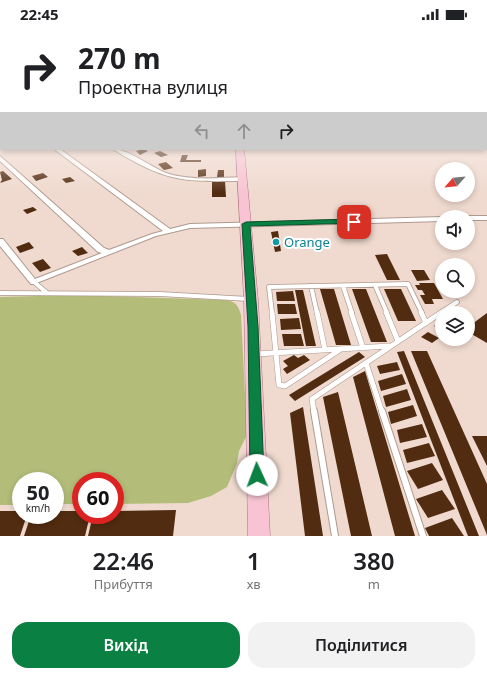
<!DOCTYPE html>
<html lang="uk">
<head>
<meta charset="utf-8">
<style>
  :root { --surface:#fff; --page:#f2f2f2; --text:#202124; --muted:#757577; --accent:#0b8043 }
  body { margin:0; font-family:"Noto Sans",sans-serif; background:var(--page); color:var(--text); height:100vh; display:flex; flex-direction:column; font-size:15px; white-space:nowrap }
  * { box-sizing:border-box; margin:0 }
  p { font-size:13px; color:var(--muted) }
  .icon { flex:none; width:22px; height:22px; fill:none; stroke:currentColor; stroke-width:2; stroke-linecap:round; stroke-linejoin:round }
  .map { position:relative; height:508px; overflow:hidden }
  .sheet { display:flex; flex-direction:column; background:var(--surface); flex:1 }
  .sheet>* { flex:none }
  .hud { position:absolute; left:0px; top:0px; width:487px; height:122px; box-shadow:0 2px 6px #0003; background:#fff; color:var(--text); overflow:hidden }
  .needle { width:26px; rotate:243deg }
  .tools { position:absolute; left:435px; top:134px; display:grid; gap:8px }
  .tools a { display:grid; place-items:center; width:40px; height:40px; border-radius:50%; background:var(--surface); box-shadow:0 2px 6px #0003; font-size:20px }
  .speed { position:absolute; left:12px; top:444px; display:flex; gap:8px; font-size:20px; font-weight:700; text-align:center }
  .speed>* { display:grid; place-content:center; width:52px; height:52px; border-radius:50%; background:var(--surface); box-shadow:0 2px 6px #0003; line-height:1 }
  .speed small { font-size:10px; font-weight:400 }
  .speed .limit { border:6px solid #d22; background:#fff; color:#111 }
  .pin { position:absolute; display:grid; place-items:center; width:34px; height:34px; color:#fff; margin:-17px; border-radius:8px; box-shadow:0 2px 6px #0006 }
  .me { position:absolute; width:44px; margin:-22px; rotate:358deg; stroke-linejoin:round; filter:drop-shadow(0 0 3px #0008) }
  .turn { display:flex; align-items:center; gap:14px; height:84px; padding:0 12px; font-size:18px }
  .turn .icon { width:52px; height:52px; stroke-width:2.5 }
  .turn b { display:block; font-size:28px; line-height:34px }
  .lanes { display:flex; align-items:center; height:38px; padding:0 12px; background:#0003; justify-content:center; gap:20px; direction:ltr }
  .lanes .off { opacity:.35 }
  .eta { display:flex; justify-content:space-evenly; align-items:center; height:68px; text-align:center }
  .eta b { font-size:24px; font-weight:600; line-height:28px }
  .action { display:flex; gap:8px; margin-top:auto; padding:8px 12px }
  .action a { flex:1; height:46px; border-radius:16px; background:var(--accent); color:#fff; font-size:16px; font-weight:600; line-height:46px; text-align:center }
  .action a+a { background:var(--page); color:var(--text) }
  .status { display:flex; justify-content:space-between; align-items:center; height:28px; padding:0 20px; background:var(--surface); direction:ltr }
  .status svg { height:11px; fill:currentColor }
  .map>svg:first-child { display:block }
</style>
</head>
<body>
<div class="status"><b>22:45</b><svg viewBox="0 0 49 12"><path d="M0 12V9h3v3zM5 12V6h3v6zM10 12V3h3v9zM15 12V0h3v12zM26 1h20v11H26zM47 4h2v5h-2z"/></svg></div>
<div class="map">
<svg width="487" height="508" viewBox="0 0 487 508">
  <rect width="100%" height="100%" fill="#f0dacf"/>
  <path fill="#b3bd79" d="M74 267 226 272C236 274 238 277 241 287L247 407 239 423 237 435 227 459 211 468 188 475 115 476V453H81V476H55V453H21V477H0V269Z"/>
  <path fill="#522c10" d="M143 121 148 123 140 127 136 123Z
    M160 123 168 127 161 129 154 125Z
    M182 127H188L186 132H201V134H180Z
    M166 134 173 140 164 142 158 136Z
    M206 141V148L198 149V142Z
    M218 142H224V149H217Z
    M3 143 12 151 0 155 2 152 0 144Z
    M43 145 48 149 36 153 32 148Z
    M70 149 75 153 66 155 62 151Z
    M225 153 226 169H212V154Z
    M33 179 37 182 27 186 23 182Z
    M278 203 281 223 275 224 271 204Z
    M29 214 34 220 20 225 16 219Z
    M82 219 88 225 78 228 72 223Z
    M387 226 400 252H387L375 227Z
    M43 231 51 240 40 244 32 235Z
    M411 242H424L430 252 417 253Z
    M419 255H434L443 271H432L434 276H425L420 267H425L422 262H418L415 257H420Z
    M320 261H334L351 317H336Z
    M352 261H366L387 314H371Z
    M384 261H401L416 293H398Z
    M295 262H303L316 318H306Z
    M293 263 295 273H277L276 264Z
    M277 276H295L297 286H278Z
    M487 285V315L468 304V299Z
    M299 290 301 301 281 302 280 291Z
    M441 293 442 294V303L434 298Z
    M428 304 439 310 432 315 421 309Z
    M282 306H301L304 318H284Z
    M404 323 479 508H468L397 324Z
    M411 323H427L487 456V507Z
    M359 324 365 329 295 373 289 367Z
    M294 327 298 330 304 327 310 332 287 346 283 341 288 338 283 333Z
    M397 334 400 342 380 346 377 338Z
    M365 343 415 508H395L353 349Z
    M402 346 406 356 381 363 378 353Z
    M407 361 411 372 386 379 383 368Z
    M338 364 372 508H351L323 369Z
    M413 377 417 388 391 396 388 384Z
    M303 379 323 508H305L290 385Z
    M422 396 427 409 400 415 397 402Z
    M472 408H487V438Z
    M429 415 435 428 407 435 403 422Z
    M432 435 443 452 418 461 407 443Z
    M442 462 455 481 428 490 416 471Z
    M176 482 173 508H88L93 487H115V483Z
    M0 483H21V487H27L20 508H0Z
    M55 483H81V487H90L85 508H24L31 487H55Z
    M452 490 464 508H429L425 500Z"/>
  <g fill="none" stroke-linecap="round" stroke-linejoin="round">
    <g stroke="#ae9a8f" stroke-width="5.5">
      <path id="service-far2" d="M34 254 46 264
        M375 257 387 285
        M311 258 317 285
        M343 258 352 285
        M0 265 160 266 249 271
        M272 285 269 259 408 256 422 285
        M440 285 457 274"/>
    </g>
    <g stroke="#ae9a8f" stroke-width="6">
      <path id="service-far1" d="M272 284 279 357 285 358 341 321
        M317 284 325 322
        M351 284 363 320
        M386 284 398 313
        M421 284 426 295
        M256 326 389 318
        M366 335 382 384
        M314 384 312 371 442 284"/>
    </g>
    <g stroke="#ae9a8f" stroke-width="8">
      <path id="service" d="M314 383 335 508
        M382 383 423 508"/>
    </g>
    <g stroke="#ae9a8f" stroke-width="2">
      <path id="minor" d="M0 115H1V117H0Z
        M54 121H60L170 201 190 196 442 189V193L190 200 156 208 34 256H31L0 218V211H3L35 251 102 225 98 224 0 133V128L104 220 109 222 152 206 163 203Z
        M113 121C128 121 151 139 166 145 191 153 218 150 243 149L246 151 243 153C199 153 175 156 135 134 128 130 120 126 113 121Z
        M468 188H487V192H468V189H465Z"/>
    </g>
    <g stroke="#ac7280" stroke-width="1">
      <path id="primary" d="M236 121H244L258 272 270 508H248L244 272Z"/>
    </g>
    <use href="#service-far2" stroke="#fff" stroke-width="4"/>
    <use href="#service-far1" stroke="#fff" stroke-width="5"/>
    <use href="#service" stroke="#fff" stroke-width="6"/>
    <use href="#minor" fill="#fff" fill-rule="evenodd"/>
    <use href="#primary" fill="#f8c4d3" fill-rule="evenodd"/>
  </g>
  <linearGradient id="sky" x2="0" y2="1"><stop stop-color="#7dabe8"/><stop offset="0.56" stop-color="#f8eee9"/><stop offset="1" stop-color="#f8eee9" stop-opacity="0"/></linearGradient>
  <rect width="487" height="164" fill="url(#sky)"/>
  <path fill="#0b8043" stroke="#07532c" d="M354 191 358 194 357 195 250 198 258 299 264 447 262 452 257 454 252 452 250 447 248 299 242 196 246 194Z"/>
  <circle fill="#0f9aa8" stroke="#fff" stroke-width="1.5" cx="276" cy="214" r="4"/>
  <g text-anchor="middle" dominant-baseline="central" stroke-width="4" stroke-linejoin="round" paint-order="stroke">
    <g font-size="13" fill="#0d838f" stroke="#fff" text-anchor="start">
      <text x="284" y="214">Orange</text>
    </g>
  </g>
</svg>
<div class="tools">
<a><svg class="needle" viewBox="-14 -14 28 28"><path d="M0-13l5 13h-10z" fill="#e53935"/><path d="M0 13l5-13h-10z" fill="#757577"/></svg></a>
<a><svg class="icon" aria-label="sound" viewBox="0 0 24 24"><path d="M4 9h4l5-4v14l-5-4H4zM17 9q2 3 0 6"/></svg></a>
<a><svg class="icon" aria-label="search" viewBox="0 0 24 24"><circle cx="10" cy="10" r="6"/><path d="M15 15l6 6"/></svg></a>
<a><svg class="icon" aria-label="layers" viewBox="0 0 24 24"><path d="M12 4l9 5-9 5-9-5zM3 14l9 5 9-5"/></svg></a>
</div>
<div class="speed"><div>50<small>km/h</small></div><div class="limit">60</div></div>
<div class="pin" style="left:354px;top:194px;background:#d93025"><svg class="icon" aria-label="arrive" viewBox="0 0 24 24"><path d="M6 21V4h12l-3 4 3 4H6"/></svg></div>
<svg class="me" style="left:257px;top:447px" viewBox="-20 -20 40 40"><circle r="19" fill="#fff"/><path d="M0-13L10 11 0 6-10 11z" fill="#0b8043"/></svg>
<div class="hud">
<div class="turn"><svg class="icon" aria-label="right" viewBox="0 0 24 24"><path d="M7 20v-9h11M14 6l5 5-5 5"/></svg><div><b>270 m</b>Проектна вулиця</div></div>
<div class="lanes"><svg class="icon off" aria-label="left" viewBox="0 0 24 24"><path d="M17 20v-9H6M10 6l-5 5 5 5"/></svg><svg class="icon off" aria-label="ahead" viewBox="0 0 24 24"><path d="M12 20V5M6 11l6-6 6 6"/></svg><svg class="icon" aria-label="right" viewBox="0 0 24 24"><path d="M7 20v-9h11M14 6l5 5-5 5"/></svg></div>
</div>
</div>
<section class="sheet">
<div class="eta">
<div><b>22:46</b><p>Прибуття</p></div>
<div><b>1</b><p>хв</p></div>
<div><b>380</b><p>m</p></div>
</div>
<div class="action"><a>Вихід</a><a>Поділитися</a></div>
</section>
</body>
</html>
